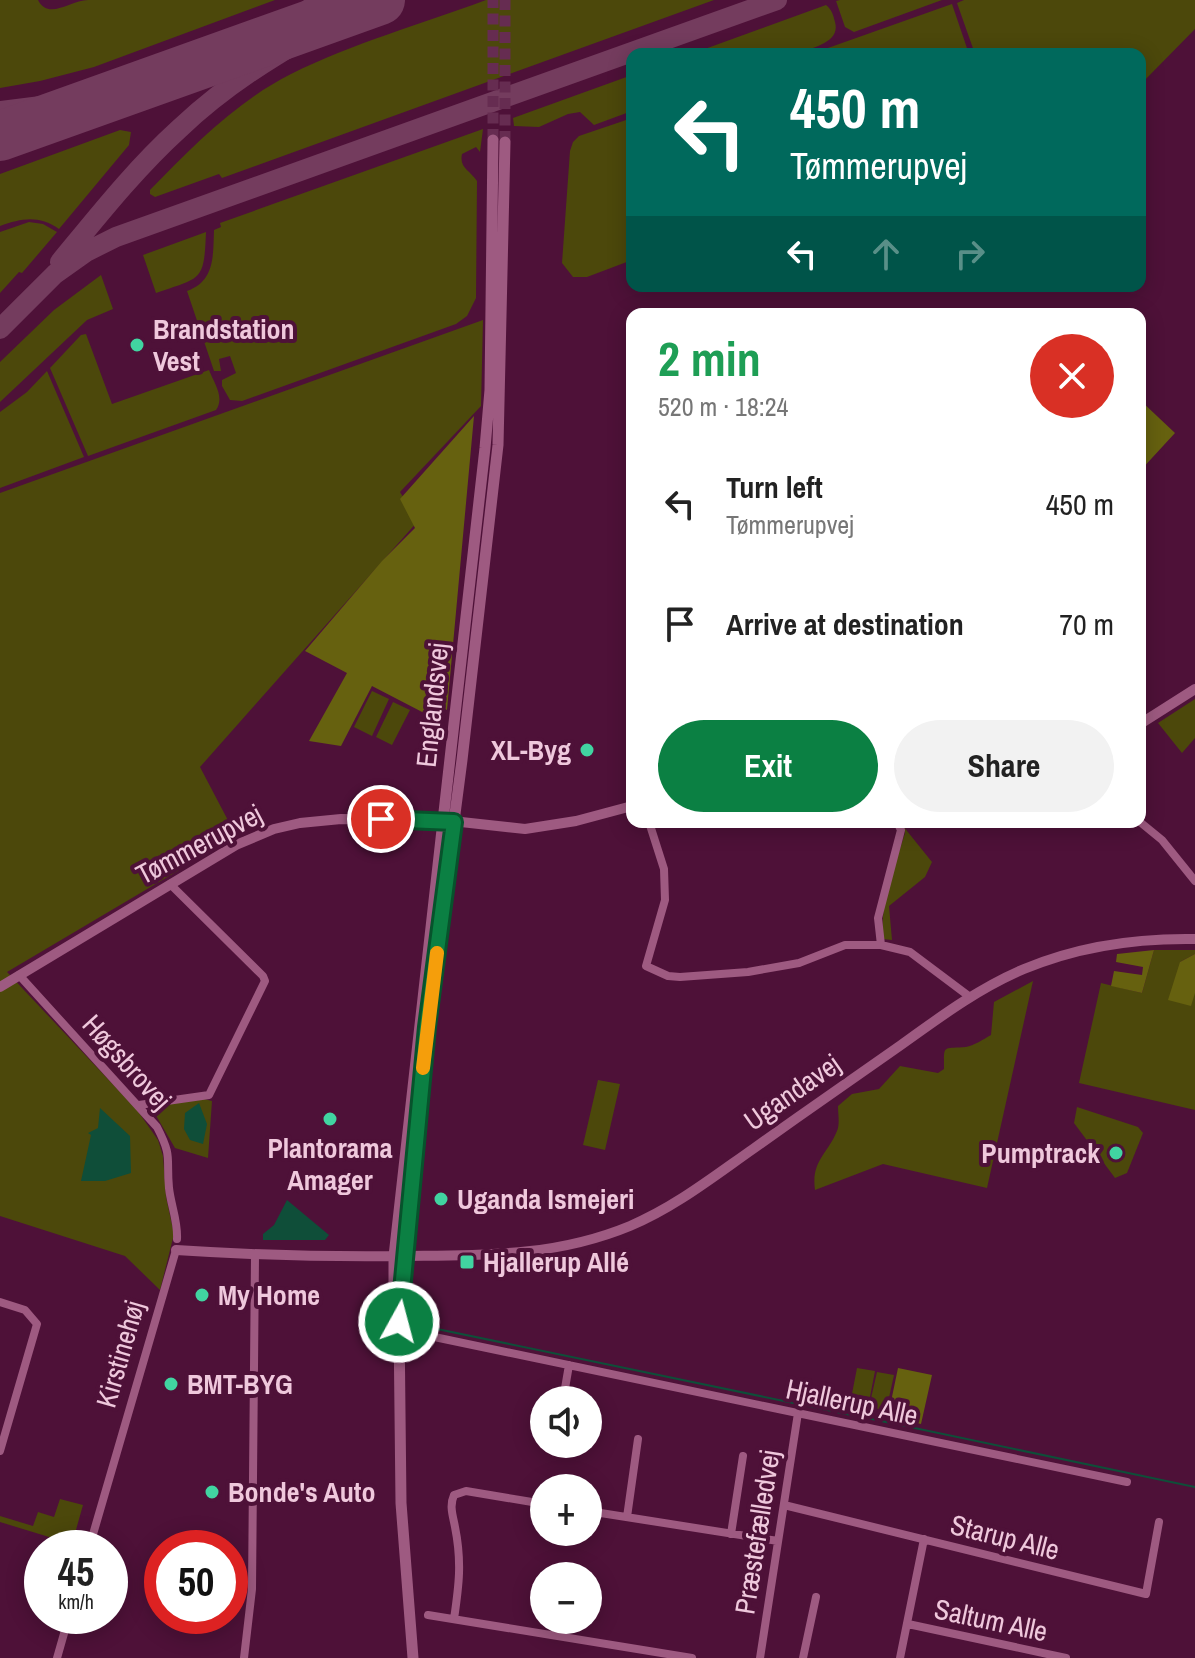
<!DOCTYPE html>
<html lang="en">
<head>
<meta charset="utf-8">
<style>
  :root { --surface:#fff; --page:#f2f2f2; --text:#222; --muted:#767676; --accent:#0b8043 }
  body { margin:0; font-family:"Archivo Narrow",sans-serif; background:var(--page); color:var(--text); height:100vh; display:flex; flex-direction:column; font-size:30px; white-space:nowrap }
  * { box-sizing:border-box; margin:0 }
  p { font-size:26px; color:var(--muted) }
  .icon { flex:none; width:44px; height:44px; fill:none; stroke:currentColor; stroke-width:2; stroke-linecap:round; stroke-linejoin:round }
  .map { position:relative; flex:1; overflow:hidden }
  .panel { position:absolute; left:626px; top:308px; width:520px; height:520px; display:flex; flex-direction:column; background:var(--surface); border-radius:16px; box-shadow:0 4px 20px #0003 }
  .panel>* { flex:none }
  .guide { position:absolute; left:626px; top:48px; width:520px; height:244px; border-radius:16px; box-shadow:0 4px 20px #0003; background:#00695c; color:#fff; overflow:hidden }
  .fabs { position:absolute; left:530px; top:1386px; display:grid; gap:16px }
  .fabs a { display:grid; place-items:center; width:72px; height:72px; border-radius:50%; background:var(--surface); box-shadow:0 4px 20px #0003; font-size:40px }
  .speed { position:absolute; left:24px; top:1530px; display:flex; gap:16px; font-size:40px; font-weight:700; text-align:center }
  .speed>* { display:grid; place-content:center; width:104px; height:104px; border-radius:50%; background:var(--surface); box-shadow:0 4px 20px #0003; line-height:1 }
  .speed small { font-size:20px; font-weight:400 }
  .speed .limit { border:12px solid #d22; background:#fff; color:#111 }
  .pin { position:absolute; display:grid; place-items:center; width:68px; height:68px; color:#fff; margin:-34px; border:4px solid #fff; border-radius:50%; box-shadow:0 2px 8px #0007 }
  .me { position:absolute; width:88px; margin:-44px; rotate:7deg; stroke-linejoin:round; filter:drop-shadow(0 0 6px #0008) }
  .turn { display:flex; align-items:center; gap:28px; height:168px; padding:0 32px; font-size:36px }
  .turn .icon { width:104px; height:104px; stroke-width:2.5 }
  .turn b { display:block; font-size:56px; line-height:68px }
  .lanes { display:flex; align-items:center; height:76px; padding:0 32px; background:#0003; justify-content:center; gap:40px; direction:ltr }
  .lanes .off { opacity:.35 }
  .round { display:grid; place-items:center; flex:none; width:84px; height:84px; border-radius:42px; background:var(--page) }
  .headline { display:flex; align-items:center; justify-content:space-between; height:136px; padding:0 32px }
  h1 { font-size:48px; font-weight:800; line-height:60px; color:#1e9e55 }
  .cta { display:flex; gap:16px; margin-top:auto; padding:16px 32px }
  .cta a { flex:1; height:92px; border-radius:48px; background:var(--accent); color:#fff; font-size:32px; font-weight:800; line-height:92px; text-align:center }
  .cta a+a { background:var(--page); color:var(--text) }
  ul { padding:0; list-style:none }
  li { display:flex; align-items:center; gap:24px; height:120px; padding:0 32px }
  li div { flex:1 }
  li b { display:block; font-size:30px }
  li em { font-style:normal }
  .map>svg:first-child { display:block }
</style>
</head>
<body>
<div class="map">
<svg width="1195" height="1658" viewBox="0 0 1195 1658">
  <rect width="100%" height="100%" fill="#4e1138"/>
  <path fill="#4c480b" d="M0 0H38C49 21 70 0 88 0 150 0 213 0 275 0L94 67 40 81 0 88Z
    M486 0H714L222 178 219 174 155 197 150 194V190C192 147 237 101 291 74 353 43 422 24 486 0Z
    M840 0H942L854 32 845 27 836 1Z
    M964 0H1195V29L1140 85V54H975L957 3Z
    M952 4 969 54H811Z
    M826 5C832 10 833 14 835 22 841 43 811 48 795 54H691Z
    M632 75V111L594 125 580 112 568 114 539 127 514 126 513 118Z
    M632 118V260L587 277H573L562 263 570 151 573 142 579 136Z
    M483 129 480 152 476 147 462 154C459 168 470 170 477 181L476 298 467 316 456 324 242 401 230 400 222 386V380L236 373 230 356 219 359 221 371H214L187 291C215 281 213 256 214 230L221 227 220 223Z
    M120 130 131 132 129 145 59 229C39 215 22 218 0 226V174Z
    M29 222 43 224 57 232 22 273 19 272 0 293V232Z
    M206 232C204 282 202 277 156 293L143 255Z
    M101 275 113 309 87 320 0 402V362L54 310Z
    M483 320 481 406 400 492 418 521 200 767 232 828 208 853 7 972 137 1110 158 1140 163 1156 166 1197 174 1234 160 1290 125 1256 0 1216V493Z
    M86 334 112 404 209 370C214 383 225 397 216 410L88 456 50 368 81 335Z
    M47 371 84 457 0 488V412L27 392Z
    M372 691 389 699 372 736 354 727Z
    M1195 699V738L1182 753 1158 723Z
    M393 702 410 710 392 745 376 737Z
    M903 826 932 862 925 877 889 906 892 940 883 939C880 902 894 869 905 833Z
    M1154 950H1195V954L1180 962 1195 993V1110L1079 1083 1101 983 1142 993Z
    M1033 981 987 1188 883 1164 815 1190C811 1161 827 1155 837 1131 840 1124 838 1114 838 1106L852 1094 879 1089 900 1066 938 1073 944 1069C944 1044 942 1049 966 1047 973 1046 984 1039 991 1035L994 1002Z
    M598 1080 620 1084 605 1150 583 1145Z
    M204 1099 212 1101 208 1158 175 1148 151 1107Z
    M1077 1107 1138 1127 1143 1133 1127 1173 1115 1178 1074 1123Z
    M857 1368 875 1371 868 1407 850 1404Z
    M877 1372 894 1375 886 1411 869 1407Z
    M60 1499 83 1505 72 1544 0 1522V1516L33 1526 38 1512 54 1517Z"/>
  <path fill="#66610f" d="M1140 400 1175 433 1140 471Z
    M474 416 447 710 433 703 426 714 372 686 341 746 309 741 347 673 305 651 382 561 415 528 400 499Z
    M1154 950 1142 993 1111 986 1114 971 1142 975 1143 967 1116 962 1117 954Z
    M1195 954V993L1191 1006 1168 1000 1180 962Z
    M898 1368 932 1375 921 1424 888 1416Z"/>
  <path fill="#0f4e39" d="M199 1103 207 1124 203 1144 190 1140 184 1129 185 1113Z
    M100 1108 130 1136 131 1173 105 1181H81L91 1135 88 1133 98 1128Z
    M287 1200 329 1235 325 1240H263V1234L274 1225Z"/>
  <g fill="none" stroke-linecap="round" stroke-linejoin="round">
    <path stroke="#0f4e39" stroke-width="2" d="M413 1324 856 1416
      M862 1417 1195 1487"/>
    <path stroke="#743c5e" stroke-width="20" d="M230 54 290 23 321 0
      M0 111 65 103 163 78
      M60 262C98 216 135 169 179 129 238 73 307 35 380 0
      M0 329 55 274 86 252 116 237 777 0"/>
    <path stroke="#743c5e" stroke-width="50" d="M0 136 380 0"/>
    <path stroke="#662c51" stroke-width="11" stroke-dasharray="11 5.5" stroke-linecap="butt" d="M493 140V0
      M505 142V0"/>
    <path stroke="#9e5a81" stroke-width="8" d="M649 822 664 869 665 900 646 966 668 976 680 977 748 972 799 963 845 945H881L910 952 970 997
      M1140 822 1162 840 1195 881
      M881 945 878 918 901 830 897 822
      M19 975 157 1127C173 1158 166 1157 169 1188 171 1206 178 1221 177 1239
      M139 1105 209 1095 265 981 263 976 170 884
      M0 1302 25 1310 37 1324 0 1451
      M420 1334 1127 1482
      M563 1400 569 1365
      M784 1505 1146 1594 1159 1522
      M588 1511 778 1541
      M627 1517 638 1439
      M731 1534 743 1456
      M89 1548 176 1250
      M428 1615 692 1658
      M454 1619C459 1585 462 1562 455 1527 453 1516 449 1506 454 1495L466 1491 544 1504
      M908 1624 1066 1658
      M57 1658 69 1616
      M244 1658 252 1589 255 1256
      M760 1658 798 1413
      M803 1658 816 1597
      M900 1658 924 1539"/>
    <path stroke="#9e5a81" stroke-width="10" d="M1140 724 1195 689
      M0 987 236 845 274 829 300 823 341 819 443 820 525 829 576 821 632 806
      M176 1250C252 1255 328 1257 405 1256 484 1255 555 1257 630 1226 675 1207 713 1177 753 1149 802 1114 851 1080 901 1045 940 1017 979 988 1024 969 1079 946 1136 938 1195 939"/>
    <path stroke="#9e5a81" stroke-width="11" d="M433 983 462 760 498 445 505 142
      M401 1305 424 1059
      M413 1658 401 1503 399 1322 394 1289V1256L485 448 490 390 493 140"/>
  </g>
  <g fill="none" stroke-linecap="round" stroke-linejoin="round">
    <g stroke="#07532c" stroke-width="20">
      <path id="route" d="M381 819 454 822 427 1027 399 1322"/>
    </g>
    <use href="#route" stroke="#0b8043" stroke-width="14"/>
    <path stroke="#f59e0b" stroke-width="14" d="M423 1068 437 953"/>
  </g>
  <g fill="#41d4a1" stroke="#4e1138" stroke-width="3">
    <circle cx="137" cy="345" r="8"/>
    <circle cx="587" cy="750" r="8"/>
    <circle cx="330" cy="1119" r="8"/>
    <circle cx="1116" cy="1153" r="8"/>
    <circle cx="441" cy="1199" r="8"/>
    <rect x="459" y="1254" width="16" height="16" rx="4"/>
    <circle cx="202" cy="1295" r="8"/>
    <circle cx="171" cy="1384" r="8"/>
    <circle cx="212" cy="1492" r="8"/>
  </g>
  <g text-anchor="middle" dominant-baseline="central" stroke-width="8" stroke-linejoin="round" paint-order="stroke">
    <g font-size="28" font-weight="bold" fill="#efc8dc" stroke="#4e1138" text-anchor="start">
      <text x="153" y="329">Brandstation<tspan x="153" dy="32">Vest</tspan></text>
      <text x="571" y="750" text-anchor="end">XL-Byg</text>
      <text x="330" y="1148" text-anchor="middle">Plantorama<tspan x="330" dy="32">Amager</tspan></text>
      <text x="1100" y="1153" text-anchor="end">Pumptrack</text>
      <text x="457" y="1199">Uganda Ismejeri</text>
      <text x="483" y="1262">Hjallerup Allé</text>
      <text x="218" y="1295">My Home</text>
      <text x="187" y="1384">BMT-BYG</text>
      <text x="228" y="1492">Bonde's Auto</text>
    </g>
    <g font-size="28" fill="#efc8dc" stroke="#4e1138">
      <text transform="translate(432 705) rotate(-84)">Englandsvej</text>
      <text transform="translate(199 844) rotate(-28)">Tømmerupvej</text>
      <text transform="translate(127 1062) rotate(48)">Høgsbrovej</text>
      <text transform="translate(792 1092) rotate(-35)">Ugandavej</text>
      <text transform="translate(120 1354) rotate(-74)">Kirstinehøj</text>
      <text transform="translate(852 1402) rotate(12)">Hjallerup Alle</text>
      <text transform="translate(757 1532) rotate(-81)">Præstefælledvej</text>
      <text transform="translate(1005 1537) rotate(14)">Starup Alle</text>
      <text transform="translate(991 1620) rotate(12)">Saltum Alle</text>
    </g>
  </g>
</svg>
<div class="fabs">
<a><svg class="icon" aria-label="sound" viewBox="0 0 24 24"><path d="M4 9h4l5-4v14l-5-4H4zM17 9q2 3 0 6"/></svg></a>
<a>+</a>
<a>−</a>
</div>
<div class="speed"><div>45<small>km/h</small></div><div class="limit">50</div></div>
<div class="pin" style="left:381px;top:819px;background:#d93025"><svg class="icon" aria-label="arrive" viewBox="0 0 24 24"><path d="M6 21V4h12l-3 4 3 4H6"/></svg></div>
<svg class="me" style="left:399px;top:1322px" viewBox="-20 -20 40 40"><circle r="17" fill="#0b8043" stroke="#fff" stroke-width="3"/><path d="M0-11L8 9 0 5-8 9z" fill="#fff"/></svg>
<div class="guide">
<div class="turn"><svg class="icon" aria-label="left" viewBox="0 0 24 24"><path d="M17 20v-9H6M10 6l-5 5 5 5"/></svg><div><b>450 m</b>Tømmerupvej</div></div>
<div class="lanes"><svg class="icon" aria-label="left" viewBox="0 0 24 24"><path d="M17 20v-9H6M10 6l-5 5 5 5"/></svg><svg class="icon off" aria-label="ahead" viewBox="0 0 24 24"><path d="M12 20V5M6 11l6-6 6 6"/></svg><svg class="icon off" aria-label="right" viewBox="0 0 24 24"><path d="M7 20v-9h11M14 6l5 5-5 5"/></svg></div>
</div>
<section class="panel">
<div class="headline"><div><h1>2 min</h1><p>520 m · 18:24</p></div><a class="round" style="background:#d93025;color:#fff"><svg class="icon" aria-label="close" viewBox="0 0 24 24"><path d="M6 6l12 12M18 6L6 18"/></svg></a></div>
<ul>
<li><svg class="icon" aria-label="left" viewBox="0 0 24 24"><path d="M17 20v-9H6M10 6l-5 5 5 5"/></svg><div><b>Turn left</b><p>Tømmerupvej</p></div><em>450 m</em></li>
<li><svg class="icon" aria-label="arrive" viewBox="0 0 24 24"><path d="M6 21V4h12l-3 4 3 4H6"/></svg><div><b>Arrive at destination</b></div><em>70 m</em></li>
</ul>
<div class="cta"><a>Exit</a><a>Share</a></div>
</section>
</div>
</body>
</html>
